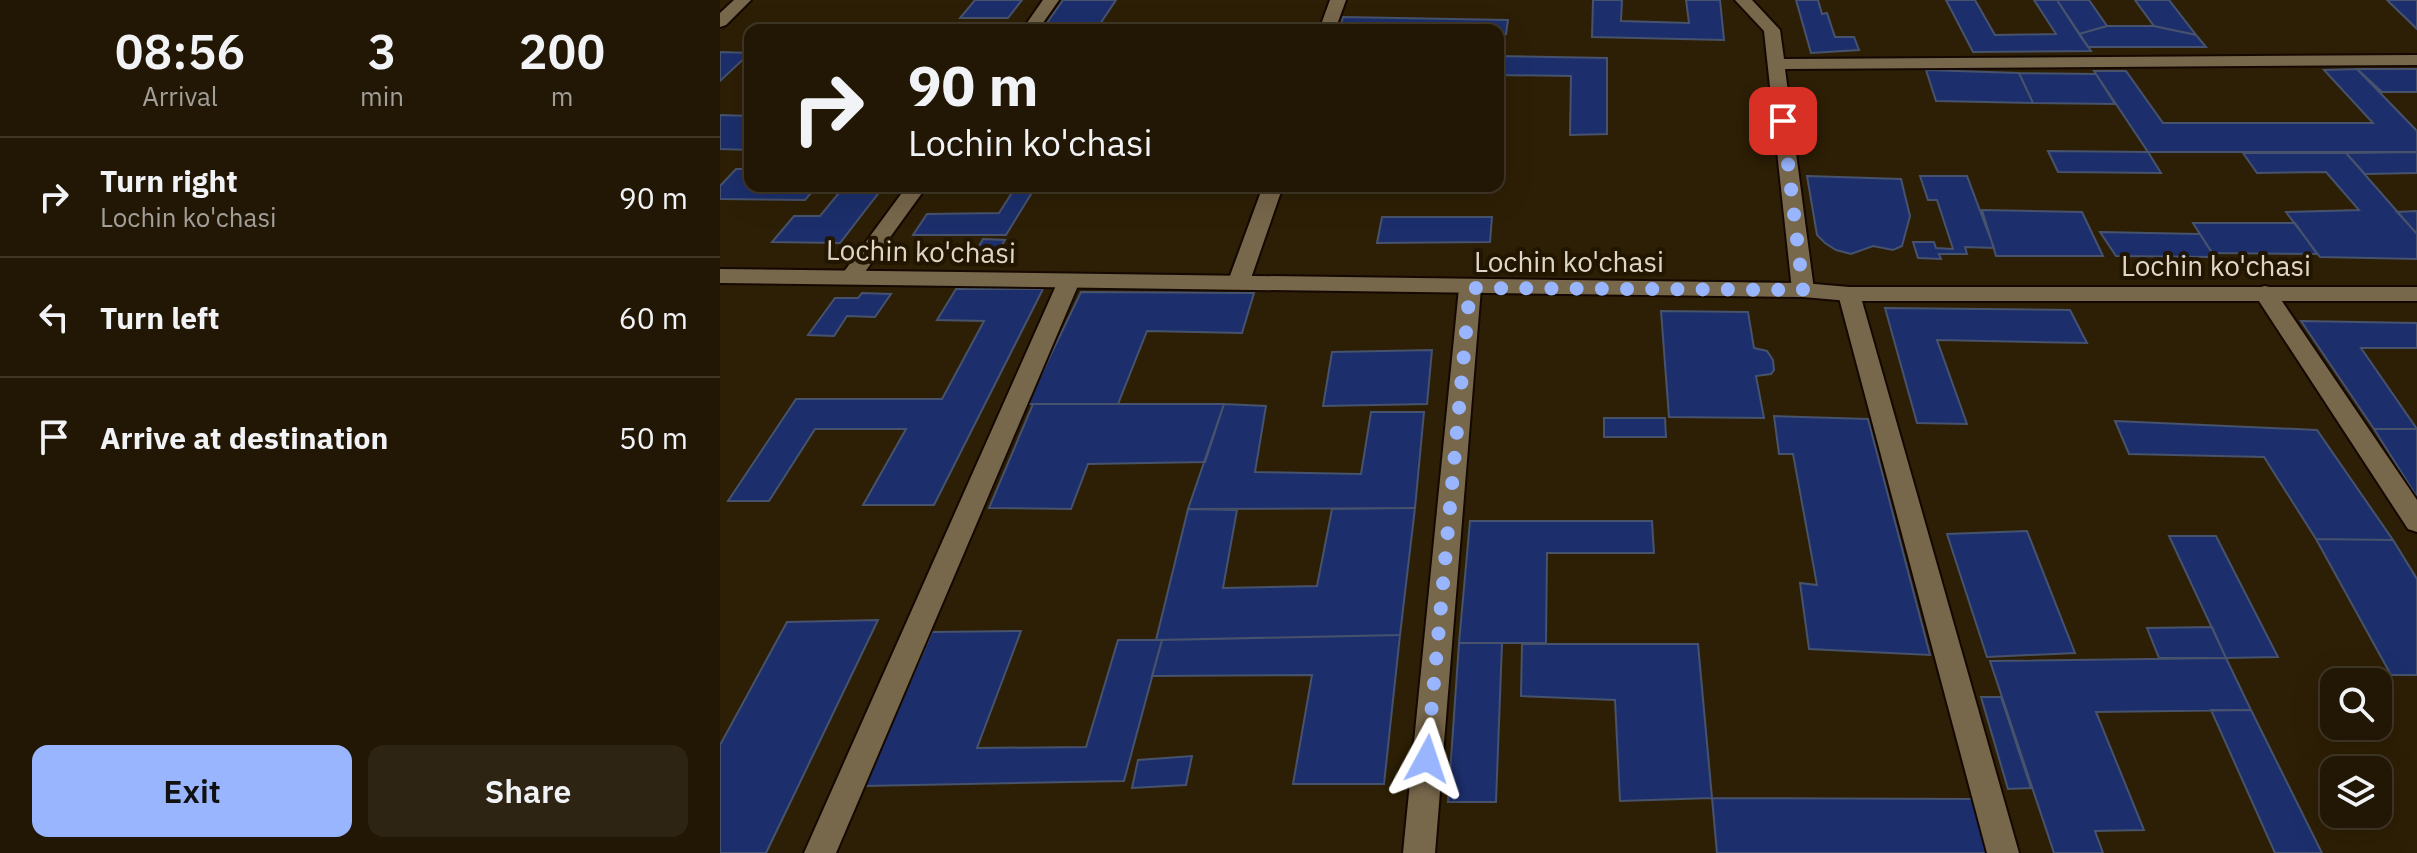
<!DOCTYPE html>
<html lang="en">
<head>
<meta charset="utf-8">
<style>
  :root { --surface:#221704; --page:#2e2413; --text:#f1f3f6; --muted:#a29f9a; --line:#3f3626; --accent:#98b5fd }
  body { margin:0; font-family:"IBM Plex Sans",sans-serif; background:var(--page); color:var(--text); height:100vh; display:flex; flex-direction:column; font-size:30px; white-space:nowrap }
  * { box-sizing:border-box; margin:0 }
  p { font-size:26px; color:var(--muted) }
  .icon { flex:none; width:44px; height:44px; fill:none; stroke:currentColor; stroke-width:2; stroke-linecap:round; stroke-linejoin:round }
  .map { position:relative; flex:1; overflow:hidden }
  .sheet { display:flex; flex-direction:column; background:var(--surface); width:720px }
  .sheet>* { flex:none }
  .guide { position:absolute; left:24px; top:24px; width:760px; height:168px; border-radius:16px; box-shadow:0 8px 32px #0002,0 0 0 2px var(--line); background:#221704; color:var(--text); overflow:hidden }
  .tools { position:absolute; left:1600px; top:668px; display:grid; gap:16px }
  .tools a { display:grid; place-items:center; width:72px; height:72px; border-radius:16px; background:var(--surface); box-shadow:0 8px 32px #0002,0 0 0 2px var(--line); font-size:40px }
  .pin { position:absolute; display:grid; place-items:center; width:68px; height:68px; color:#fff; margin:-34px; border-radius:16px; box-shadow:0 4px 12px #0006 }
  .me { position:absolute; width:88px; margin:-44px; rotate:5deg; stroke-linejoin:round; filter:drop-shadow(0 0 6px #0008) }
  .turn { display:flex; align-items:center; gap:28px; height:168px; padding:0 32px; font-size:36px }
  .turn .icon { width:104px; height:104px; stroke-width:2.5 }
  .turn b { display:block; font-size:56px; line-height:68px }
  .eta { display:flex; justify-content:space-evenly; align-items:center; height:136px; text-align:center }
  .eta b { font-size:48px; font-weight:600; line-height:56px }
  .cta { display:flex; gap:16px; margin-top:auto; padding:16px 32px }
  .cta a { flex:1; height:92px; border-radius:16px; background:var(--accent); color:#111; font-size:32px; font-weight:600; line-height:92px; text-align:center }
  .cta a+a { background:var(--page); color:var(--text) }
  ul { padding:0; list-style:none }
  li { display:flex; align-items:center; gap:24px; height:120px; padding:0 32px; border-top:2px solid var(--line) }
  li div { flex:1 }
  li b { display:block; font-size:30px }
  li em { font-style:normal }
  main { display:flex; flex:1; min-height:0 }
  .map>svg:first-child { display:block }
</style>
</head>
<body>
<main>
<section class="sheet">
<div class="eta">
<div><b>08:56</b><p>Arrival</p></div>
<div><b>3</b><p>min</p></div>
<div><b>200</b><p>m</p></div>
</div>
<ul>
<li><svg class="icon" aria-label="right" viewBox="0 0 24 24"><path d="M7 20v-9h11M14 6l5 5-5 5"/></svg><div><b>Turn right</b><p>Lochin ko'chasi</p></div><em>90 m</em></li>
<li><svg class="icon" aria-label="left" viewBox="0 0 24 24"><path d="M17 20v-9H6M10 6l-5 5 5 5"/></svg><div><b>Turn left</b></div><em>60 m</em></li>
<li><svg class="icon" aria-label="arrive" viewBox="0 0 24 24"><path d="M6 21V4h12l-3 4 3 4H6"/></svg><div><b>Arrive at destination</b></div><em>50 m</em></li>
</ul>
<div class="cta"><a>Exit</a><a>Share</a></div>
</section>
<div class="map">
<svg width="1697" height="853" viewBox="0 0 1697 853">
  <rect width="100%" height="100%" fill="#2d1f05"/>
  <path fill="#1c2f6c" stroke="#47526c" stroke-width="2" d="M255 0H302L288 18H240Z
    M343 0H396L376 30H322Z
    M873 0H902L901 21 969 23 966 0H1000L1004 40 872 37Z
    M1076 0H1098L1102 14 1107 13 1115 37H1134L1139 50 1091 53Z
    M1226 0H1255L1275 35 1336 34 1314 0H1337L1371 51 1253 52Z
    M1337 0H1369L1387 26 1359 34Z
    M1415 0H1449L1476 35 1434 26Z
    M1667 0H1697V29Z
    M623 17 788 20 786 34H778V30H619Z
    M1387 26H1434L1476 35 1486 47H1368L1359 34Z
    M0 52 30 53 0 81Z
    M778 56 887 58V134L850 135 851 76 778 75Z
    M1637 69H1697V92H1662Z
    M1637 69 1697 131V152H1428L1374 71H1406L1443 123H1653L1604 70Z
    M1206 70 1299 73 1313 103 1216 101Z
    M1299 73 1376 74 1395 104 1313 103Z
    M0 115 30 116V150L0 149Z
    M1328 151 1428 152 1441 173 1338 172Z
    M1697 152V173L1645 174 1626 153Z
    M1523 153H1626L1697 234V259L1600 257 1566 212 1639 210 1606 172 1537 173Z
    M16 169H30V186H97L85 200 0 199V186Z
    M1087 176 1181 179 1190 216 1182 246 1173 250 1153 246 1131 254 1116 250 1105 243 1097 235Z
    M1200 176H1247L1274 248 1245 247 1247 254H1219L1221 259 1198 258 1193 242H1214L1216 248 1233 249 1217 200H1208Z
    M104 186H164L120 243 52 242 74 216H100L123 188H102Z
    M285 186H316L286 235H193L207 214 279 213 293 191 283 190Z
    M1262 210 1362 212 1383 256H1276Z
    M1697 211V234L1677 212Z
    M662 217H772L770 242 657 243Z
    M1473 223H1575L1597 254 1492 253Z
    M1380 232 1480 234 1495 257 1396 256Z
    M263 239 285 240 277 253H255Z
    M236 289H323L214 505H143L186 429H95L49 501H8L76 399H222L264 321 217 320Z
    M361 292 534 293 522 333 427 331 398 404H307Z
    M142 293 171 294 155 317 127 316 114 336 88 335 115 298H138Z
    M1165 308 1350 310 1367 343 1217 340 1247 424 1197 423Z
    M941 311 1028 312 1034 348 1047 351 1053 360 1054 370 1051 374 1036 376 1044 418 949 417Z
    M1581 321 1697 323V348H1641L1697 429H1654Z
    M712 350 707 404 603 406 612 352Z
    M313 404H504L485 462 368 464 351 509 269 508Z
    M504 404 546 406 535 472 641 474 651 412H704L695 508 468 509Z
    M1054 416 1148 419 1210 655 1089 649 1080 583 1097 585 1073 454H1059Z
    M884 418H945L946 437H884Z
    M1395 421 1597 430 1673 540 1596 539 1544 457 1409 454Z
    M1654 429H1697V497Z
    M695 508 680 635 436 640 468 509 517 510 503 588 597 586 612 509Z
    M750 521H932L934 553H827L826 643H739Z
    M1307 531 1355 653 1267 657 1227 534Z
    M1449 536H1496L1558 657 1506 658Z
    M1596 539 1673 540 1697 579V675H1671Z
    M158 620 46 853H0V745L67 622Z
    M1492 627 1506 658H1439L1427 628Z
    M301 631 257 748 366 747 398 640H442L404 781 144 786 212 632Z
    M680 635 664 784H573L592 675 432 676 442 640Z
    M739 643H782L776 802H728Z
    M802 644H978L992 798 900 801 895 700 801 696Z
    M1506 658 1531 710 1376 712 1424 830 1375 831 1383 853H1334L1270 661Z
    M1261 697H1281L1311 788 1288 789Z
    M1491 710H1531L1602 853H1555Z
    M472 756 466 785 412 788 418 760Z
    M992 798 1252 799 1269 853H997Z"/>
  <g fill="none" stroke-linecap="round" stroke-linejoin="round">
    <g stroke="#150800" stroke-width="4">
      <path id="street" d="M14 0H31L6 25 0 27V13Z
        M323 0H339L318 30H302Z
        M610 0H626L615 30H599Z
        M1015 0H1032L1060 30 1064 59 1697 55V65L1065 69 1094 290 1091 295H1075L1072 290 1044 31Z
        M187 186H207L137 283H123L119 278 123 273Z
        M543 186H563L529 284 525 289H511L507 284Z
        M349 274 356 276 360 281 116 853H84L338 281 342 276Z
        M750 281 757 283 761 288 715 853H683L739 288 743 283Z
        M1545 286 1553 288 1697 500V532L1688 529 1537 298 1534 293 1537 288Z
        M1129 287 1137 289 1140 294 1299 853H1267L1118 294 1121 289Z"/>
    </g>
    <g stroke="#150800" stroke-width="4">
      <path id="secondary" d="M0 269 1083 283 1129 287H1697V301H1129L1083 297 0 283Z"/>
    </g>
    <use href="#street" fill="#77674b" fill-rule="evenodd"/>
    <use href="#secondary" fill="#77674b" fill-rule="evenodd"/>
  </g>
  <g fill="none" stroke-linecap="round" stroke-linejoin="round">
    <path stroke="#98b5fd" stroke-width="14" stroke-dasharray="0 25.2" d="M707 759 750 288 1083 290 1063 121"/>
  </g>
  <g text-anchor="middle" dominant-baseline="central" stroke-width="8" stroke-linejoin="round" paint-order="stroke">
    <g font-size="28" fill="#dfd6c7" stroke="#231600">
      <text transform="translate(201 251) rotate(1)">Lochin ko'chasi</text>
      <text x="849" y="261">Lochin ko'chasi</text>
      <text x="1496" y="265">Lochin ko'chasi</text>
    </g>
  </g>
</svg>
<div class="tools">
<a><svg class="icon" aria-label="search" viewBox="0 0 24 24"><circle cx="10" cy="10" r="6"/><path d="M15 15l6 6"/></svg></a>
<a><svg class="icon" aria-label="layers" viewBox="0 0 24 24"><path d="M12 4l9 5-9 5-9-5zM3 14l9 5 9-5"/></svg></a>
</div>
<div class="pin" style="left:1063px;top:121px;background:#d93025"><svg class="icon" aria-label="arrive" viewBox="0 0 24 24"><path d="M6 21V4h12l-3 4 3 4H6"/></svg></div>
<svg class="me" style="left:707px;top:759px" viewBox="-20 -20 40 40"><path d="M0-17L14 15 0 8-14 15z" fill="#98b5fd" stroke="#fff" stroke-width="4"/></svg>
<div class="guide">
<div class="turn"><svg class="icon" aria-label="right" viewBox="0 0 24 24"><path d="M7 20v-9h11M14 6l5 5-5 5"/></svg><div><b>90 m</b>Lochin ko'chasi</div></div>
</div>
</div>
</main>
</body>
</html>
